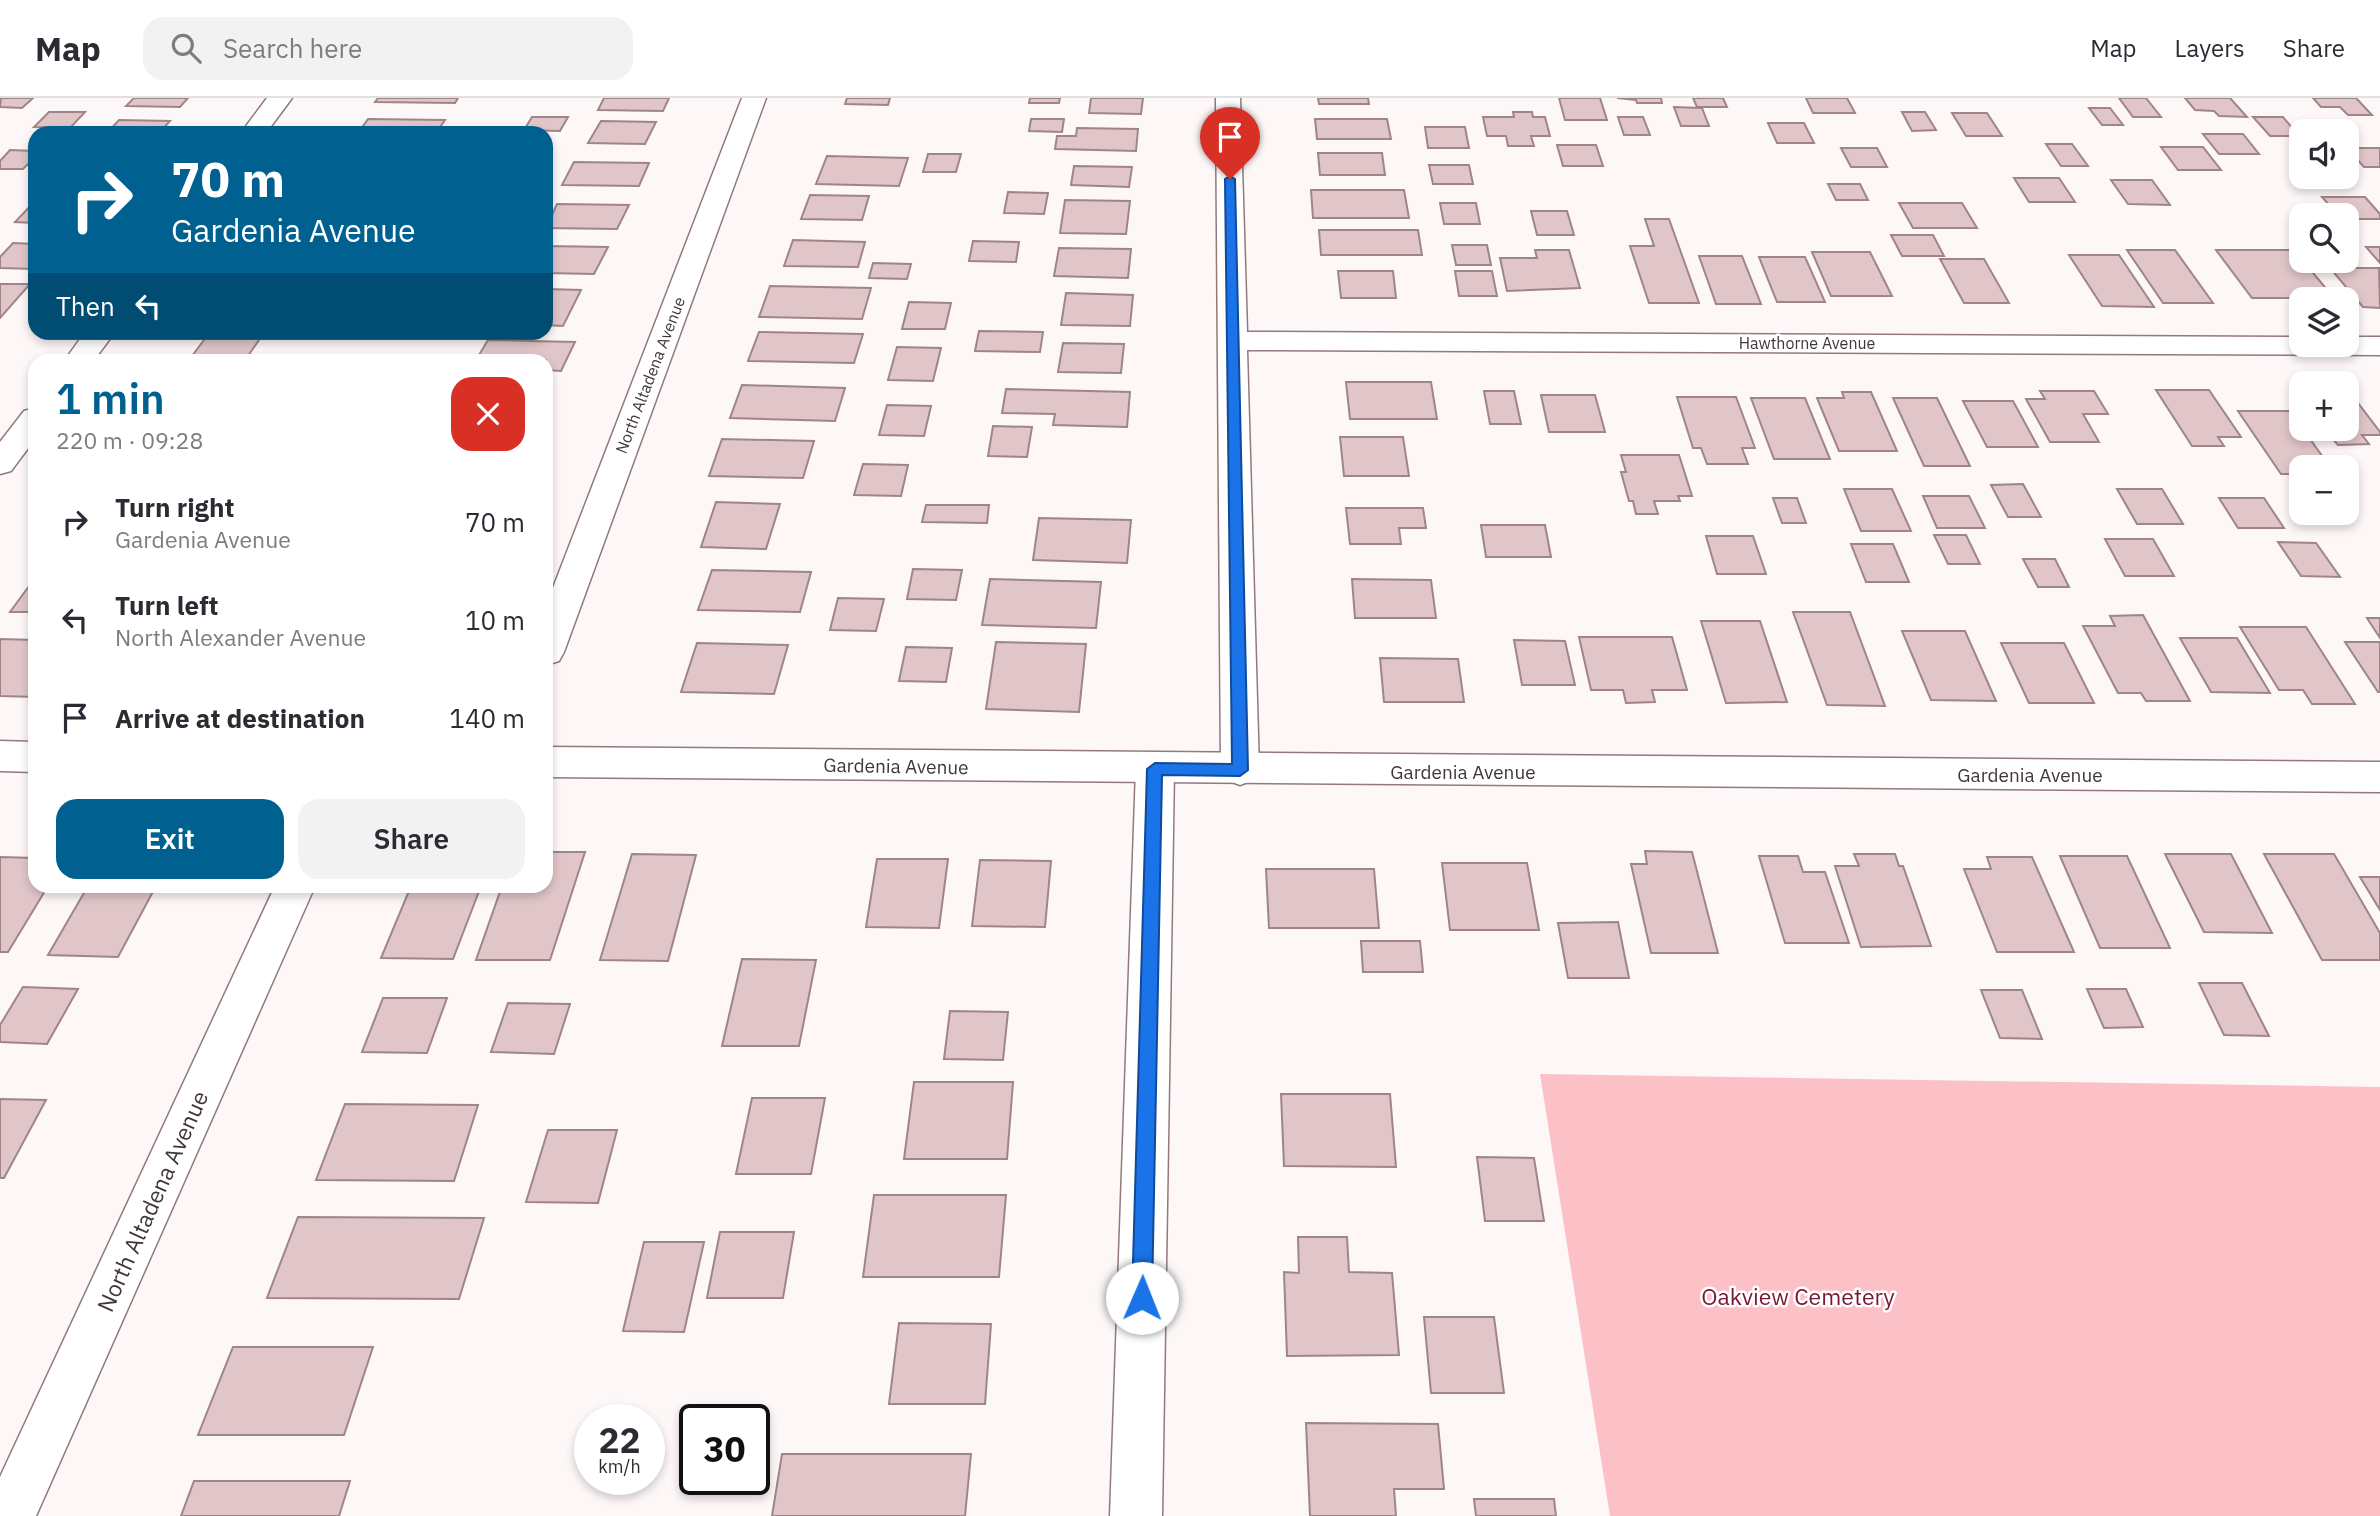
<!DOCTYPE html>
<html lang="en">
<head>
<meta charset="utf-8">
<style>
  :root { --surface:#fff; --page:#f2f2f3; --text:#2b2b33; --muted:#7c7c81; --line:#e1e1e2; --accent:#00608f }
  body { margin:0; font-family:"IBM Plex Sans",sans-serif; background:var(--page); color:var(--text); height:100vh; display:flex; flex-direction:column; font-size:26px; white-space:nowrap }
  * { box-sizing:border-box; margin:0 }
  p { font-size:23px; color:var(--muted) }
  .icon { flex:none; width:38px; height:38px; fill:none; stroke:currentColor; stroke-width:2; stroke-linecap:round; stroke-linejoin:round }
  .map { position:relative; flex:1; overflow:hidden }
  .drawer { position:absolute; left:28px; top:256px; width:525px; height:539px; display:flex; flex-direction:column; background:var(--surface); border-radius:21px; box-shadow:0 4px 10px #0003 }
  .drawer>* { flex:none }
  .hud { position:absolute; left:28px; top:28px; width:525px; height:214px; border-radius:21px; box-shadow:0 4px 10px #0003; background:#00608f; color:#fff; overflow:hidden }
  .buttons { position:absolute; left:2289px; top:21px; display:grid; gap:14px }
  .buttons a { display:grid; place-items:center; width:70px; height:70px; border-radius:14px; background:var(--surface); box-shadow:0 4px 10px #0003; font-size:35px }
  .speed { position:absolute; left:574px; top:1306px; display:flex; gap:14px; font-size:35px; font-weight:700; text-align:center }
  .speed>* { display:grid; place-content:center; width:91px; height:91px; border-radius:50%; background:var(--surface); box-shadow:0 4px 10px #0003; line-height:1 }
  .speed small { font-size:18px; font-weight:400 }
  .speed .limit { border:4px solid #111; border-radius:10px; background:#fff; color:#111 }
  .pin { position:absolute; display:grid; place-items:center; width:60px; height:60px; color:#fff; margin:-72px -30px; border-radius:50% 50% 50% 0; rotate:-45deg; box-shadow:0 0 7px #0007 }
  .pin .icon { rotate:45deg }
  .me { position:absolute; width:77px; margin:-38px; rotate:1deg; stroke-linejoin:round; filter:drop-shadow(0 0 5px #0008) }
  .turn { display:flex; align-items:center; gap:24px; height:147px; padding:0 28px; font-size:32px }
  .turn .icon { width:91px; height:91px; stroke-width:2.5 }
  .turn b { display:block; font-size:49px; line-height:60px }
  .then { display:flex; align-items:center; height:66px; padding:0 28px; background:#0003; gap:14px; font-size:26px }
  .round { display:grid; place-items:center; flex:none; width:74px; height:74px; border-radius:21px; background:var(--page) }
  .head { display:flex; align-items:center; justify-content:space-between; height:119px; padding:0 28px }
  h1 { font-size:42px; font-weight:600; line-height:52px; color:var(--accent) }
  .primary-button { display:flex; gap:14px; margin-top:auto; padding:14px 28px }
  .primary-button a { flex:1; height:80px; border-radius:21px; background:var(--accent); color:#fff; font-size:28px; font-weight:600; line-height:80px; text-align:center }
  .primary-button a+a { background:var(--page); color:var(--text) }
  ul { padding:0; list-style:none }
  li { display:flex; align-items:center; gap:21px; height:98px; padding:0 28px }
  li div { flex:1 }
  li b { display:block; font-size:26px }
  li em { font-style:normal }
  header { display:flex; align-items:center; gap:42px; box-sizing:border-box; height:98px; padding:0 35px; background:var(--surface); border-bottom:2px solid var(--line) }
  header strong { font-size:33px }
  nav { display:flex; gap:38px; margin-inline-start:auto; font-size:24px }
  .search { width:490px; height:63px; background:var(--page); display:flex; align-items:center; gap:18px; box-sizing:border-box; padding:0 24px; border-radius:21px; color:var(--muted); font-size:26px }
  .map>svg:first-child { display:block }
</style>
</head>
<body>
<header>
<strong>Map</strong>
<div class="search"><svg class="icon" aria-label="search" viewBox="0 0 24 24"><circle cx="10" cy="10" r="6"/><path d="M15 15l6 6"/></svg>Search here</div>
<nav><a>Map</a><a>Layers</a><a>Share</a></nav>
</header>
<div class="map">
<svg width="2380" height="1418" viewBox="0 0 2380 1418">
  <rect width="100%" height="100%" fill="#fdf7f7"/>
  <path fill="#fcc0c7" d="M1540 976 2380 989V1418H1610Z"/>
  <path fill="#e1c6c9" stroke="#9f8588" stroke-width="2" d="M33 0 22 10 0 9 1 0Z
    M134 0H188L180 9 126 8Z
    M378 0H458L455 5 375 4Z
    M604 0H669L663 13 598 12Z
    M847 0H890L888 7 845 6Z
    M1030 0H1060L1059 5H1029Z
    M1091 0H1143L1141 16 1089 15Z
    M1318 0H1368L1369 6H1319Z
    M1559 0H1600L1607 22H1565Z
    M1617 0H1661L1662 5H1637L1636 2Z
    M1693 0H1723L1727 9H1697Z
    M1806 0H1847L1855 15H1813Z
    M2119 0H2146L2161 19H2133Z
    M2185 0H2230L2247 19 2219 18 2214 13 2195 12Z
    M2313 0H2356L2372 17H2348L2340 9H2321Z
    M1674 9 1702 10 1709 28H1681Z
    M2089 10H2110L2123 27H2102Z
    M49 14H85L70 30 34 29Z
    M1513 14H1532L1533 19H1545L1550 38H1531L1534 48H1508L1506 38H1487L1483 19H1514Z
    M1902 14H1925L1936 32 1912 33Z
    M1952 15H1987L2002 38H1966Z
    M532 19H568L560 33 524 32Z
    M1618 19H1643L1650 37H1624Z
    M2253 19H2283L2299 38H2270Z
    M368 21 445 22 436 35H358Z
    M1031 21H1064L1062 34 1029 33Z
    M1315 21H1387L1391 41H1317Z
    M119 22 170 23 159 35H107Z
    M601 23 656 24 645 46 588 45Z
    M1768 25H1804L1814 45H1777Z
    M1425 29H1465L1469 50H1428Z
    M1077 30 1138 31 1136 53 1055 51 1057 38H1076Z
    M2203 36H2243L2259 56H2219Z
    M2046 46H2072L2088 68H2061Z
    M1557 47H1596L1603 68H1563Z
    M2161 49H2203L2221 72H2178Z
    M1841 50H1877L1887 69H1851Z
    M2347 50H2380V69H2364Z
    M10 52 35 53V59L23 71H0V63Z
    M1318 55H1382L1385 77H1320Z
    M928 56H961L956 74H923Z
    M827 58 908 60 899 88 816 86Z
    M574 64 649 65 639 88 562 87Z
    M1429 67H1469L1473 86H1433Z
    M1074 68 1132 69 1129 89 1071 87Z
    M2014 80H2059L2075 104H2029Z
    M2111 82H2152L2170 107 2128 106Z
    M1828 86H1860L1868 102H1836Z
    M1311 92H1404L1409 120H1313Z
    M1008 94 1048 95 1044 116 1004 115Z
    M810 97 869 98 862 122 801 121Z
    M2322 99H2365L2380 116V121H2347V117H2338Z
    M1065 102 1130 103 1126 136 1060 135Z
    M35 103V125L15 124Z
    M1440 105H1476L1480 126H1444Z
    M1899 105H1962L1977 130H1913Z
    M557 106 629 107 617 131 546 130Z
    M1531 113H1567L1574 137H1537Z
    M1645 121H1669L1699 205H1649L1630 148H1654Z
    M1319 132H1418L1422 157H1321Z
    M1891 137H1933L1944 158H1902Z
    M793 142 865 144 858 169 784 168Z
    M973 143 1019 144 1016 164 969 163Z
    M13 145 35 146V171L0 170V159Z
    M1452 147H1487L1491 167H1456Z
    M546 148 608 149 594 176 546 175Z
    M2366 149H2380V165Z
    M1059 150 1131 151 1128 180 1054 178Z
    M1535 152H1569L1580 190 1507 193 1500 160H1537Z
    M2127 152H2175L2213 205H2163Z
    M2216 152H2294L2334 200H2252Z
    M1812 154H1870L1892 198H1831Z
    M2069 157H2119L2154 209 2102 208Z
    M1699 158H1742L1761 206H1716Z
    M1759 159H1805L1825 204H1777Z
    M1940 161H1984L2009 205H1964Z
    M873 165 911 166 907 181 869 180Z
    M2330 170H2379L2380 210 2363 209Z
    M1338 173H1393L1396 200H1341Z
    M1455 173H1492L1497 198H1459Z
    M0 186H30L0 220Z
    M770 188 871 190 862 221 759 219Z
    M546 191 581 192 563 228 546 227Z
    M1066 195 1133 197 1130 228 1061 227Z
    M909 204 951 205 945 231H902Z
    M979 233 1043 234 1040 254 975 253Z
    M210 234H230L264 235 245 262H189Z
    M759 234 863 236 854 265 748 263Z
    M488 242 575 244 561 273 546 272V262H476Z
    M1063 245 1124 246 1121 275 1058 274Z
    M897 249 941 250 933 283 888 282Z
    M1346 284H1431L1437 321H1350Z
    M742 287 845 290 835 323 730 320Z
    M1006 291 1130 294 1127 329 1053 327 1055 316 1002 315Z
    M2156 292H2209L2241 339H2218L2224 348H2192Z
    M1484 293H1514L1521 326H1490Z
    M2040 293H2094L2108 316H2083L2099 344H2050L2026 301H2045Z
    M1842 294H1871L1897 353H1839L1817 300H1844Z
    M1541 297H1595L1605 334H1549Z
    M2347 298 2355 301 2380 334V337H2362L2369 346 2338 347 2324 331H2347Z
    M1677 299H1736L1755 350H1742L1748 366H1707L1701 350H1693Z
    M1751 300H1805L1830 361H1774Z
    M1893 300H1937L1970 368H1924Z
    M1963 303H2013L2038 349H1987Z
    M887 307 931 308 924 338 879 337Z
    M2238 313H2290L2330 369H2301V376H2281Z
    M993 328 1032 329 1027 359 988 358Z
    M1340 339H1403L1409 378H1344Z
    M722 341 814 343 803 380 709 378Z
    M1621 357H1679L1692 398H1678L1680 403H1654L1658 416H1636L1633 403H1629L1621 374H1626Z
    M863 366 908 367 901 398 854 397Z
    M2023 386 2041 419H2008L1991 387Z
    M1844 391H1892L1911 433H1861Z
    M2117 391H2162L2183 426H2137Z
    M1923 398H1969L1985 430H1937Z
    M1773 400H1797L1806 425H1782Z
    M2219 400H2264L2284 430H2238Z
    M716 404 780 406 766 451 701 449Z
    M926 407H989L987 425 922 424Z
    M1346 410H1423L1426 430H1399L1401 446H1350Z
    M1039 420 1131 422 1127 465 1033 462Z
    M1481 427H1545L1551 459H1486Z
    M1934 437H1966L1980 466H1948Z
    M1706 438H1753L1766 476H1717Z
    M2105 441H2153L2174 478H2125Z
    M2278 444 2316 445 2340 479 2301 478Z
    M1851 446H1893L1909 484H1866Z
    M2023 461H2055L2069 489H2038Z
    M913 471 962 472 956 502 907 501Z
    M712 472 811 474 800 514 698 512Z
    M35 480V514H10Z
    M990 481 1101 484 1096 530 982 527Z
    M1352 481 1431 482 1436 520H1355Z
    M838 500 884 501 876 533 830 532Z
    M1793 514H1850L1885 608 1827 607Z
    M2143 517 2190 603H2146L2141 595H2118L2083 528H2115L2110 518Z
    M2367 520H2380V540Z
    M1701 523H1760L1787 604 1726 605Z
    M2240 529H2306L2355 606H2312L2303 592H2279Z
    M1902 533H1965L1996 603 1931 602Z
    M1579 539H1672L1687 592H1652L1655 604 1626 605 1623 592H1591Z
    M2180 540H2237L2270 595 2211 594Z
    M0 541 35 542V599L0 598Z
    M1514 542 1565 543 1575 587H1522Z
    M996 544 1086 546 1079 614 986 611Z
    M2345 544H2380V594H2378Z
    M697 545 788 547 774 596 681 594Z
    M2001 545H2064L2094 605H2029Z
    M906 549 952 550 946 584 899 583Z
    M1380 560 1458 561 1464 604H1384Z
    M1645 753 1692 754 1718 855H1651L1631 766H1647Z
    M547 754H585L550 862H476L502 788H546Z
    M632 756 696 757 668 863 600 862Z
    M1854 756H1895L1899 768H1903L1931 848 1861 849 1835 768H1859Z
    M2165 756H2231L2272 835 2204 834Z
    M2264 756H2334L2380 835V862H2322Z
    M1759 758H1798L1803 774H1825L1849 845H1785Z
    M2060 758H2127L2170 850H2100Z
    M0 759 35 760V788H48L8 854H0Z
    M1987 759H2032L2074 854H1997L1964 771H1991Z
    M877 761H948L939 830 866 829Z
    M980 762 1051 763 1045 829 972 828Z
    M1442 765H1527L1539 832H1450Z
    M1266 771H1374L1379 830H1269Z
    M2360 779H2380V812Z
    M88 788H156L118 859 48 857Z
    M411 788H481L453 861 381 860Z
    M1618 824 1629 880H1568L1558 825Z
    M1361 843H1420L1423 874H1363Z
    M742 861 816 862 799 948H722Z
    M2199 885H2242L2269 938 2224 937Z
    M23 889 78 891 47 946 0 944V927Z
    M2087 891H2126L2143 929 2104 930Z
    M1981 892H2022L2042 941 2000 940Z
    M383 900H447L427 955 362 954Z
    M508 905 570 906 554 956 491 954Z
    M950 913 1008 914 1003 962 944 961Z
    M914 984H1013L1007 1061H904Z
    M1281 996H1390L1396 1069 1284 1068Z
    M752 1000H825L811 1076H736Z
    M0 1001 46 1002 4 1080H0Z
    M345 1006 478 1007 454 1083 316 1082Z
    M548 1032H617L598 1105 526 1104Z
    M1477 1059 1534 1060 1544 1123H1485Z
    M874 1097H1006L999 1179H863Z
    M298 1119 484 1120 459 1201 267 1200Z
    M720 1134H794L783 1200H707Z
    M1298 1139H1347L1349 1174 1392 1175 1399 1257 1287 1258 1284 1174 1299 1175Z
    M644 1144H704L684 1234 623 1233Z
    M1424 1219H1494L1504 1295H1431Z
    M899 1225 991 1226 985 1306H889Z
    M233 1249H373L344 1337H198Z
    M1306 1325 1438 1326 1444 1391H1394L1396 1418H1310Z
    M782 1356H971L965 1418H772Z
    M194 1383H350L339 1418H181Z
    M1474 1401H1554L1556 1418H1476Z"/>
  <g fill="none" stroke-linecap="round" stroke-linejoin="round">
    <g stroke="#92797c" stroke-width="3">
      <path id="street" d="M267 0H292L266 35H241Z
        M742 0H766L564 554 559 563 546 567V508Z
        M1216 0H1240L1247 234 2301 239V247H2347V239H2380V257L1247 252 1259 672 1253 682 1240 687 1227 682 1221 672Z
        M85 234H115L94 262H65Z
        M35 310V341L11 373 0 376V344L24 313Z
        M1155 656 1168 661 1174 671 1162 1418H1110L1136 671 1142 661Z
        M275 788H315L36 1418H0V1379Z"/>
    </g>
    <g stroke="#92797c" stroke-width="3">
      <path id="secondary" d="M0 643 35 644V674L0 673Z
        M546 649 2380 664V694L546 679Z"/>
    </g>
    <use href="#street" fill="#fff" fill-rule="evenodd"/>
    <use href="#secondary" fill="#fff" fill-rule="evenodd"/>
  </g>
  <path fill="#1a73e8" stroke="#114b97" stroke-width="2" d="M1230 78 1235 81 1248 672 1240 678 1162 677 1152 1200 1149 1207 1142 1210 1134 1207 1132 1200 1147 671 1155 665 1232 666 1225 81Z"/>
  <g text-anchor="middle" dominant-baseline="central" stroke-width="5" stroke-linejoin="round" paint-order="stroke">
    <g font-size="16" fill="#423738" stroke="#fff">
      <text x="1807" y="245">Hawthorne Avenue</text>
      <text transform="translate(650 277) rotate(-69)">North Altadena Avenue</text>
    </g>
    <g font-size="19" fill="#423738" stroke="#fff">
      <text transform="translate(896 668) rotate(1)">Gardenia Avenue</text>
      <text x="1463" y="674">Gardenia Avenue</text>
      <text x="2030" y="677">Gardenia Avenue</text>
    </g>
    <g font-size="23" fill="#423738" stroke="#fff">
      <text transform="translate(152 1103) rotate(-66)">North Altadena Avenue</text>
    </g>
    <g font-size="23" fill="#741931" stroke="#fff">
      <text x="1798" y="1198">Oakview Cemetery</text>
    </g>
  </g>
</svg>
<div class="buttons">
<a><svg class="icon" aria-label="sound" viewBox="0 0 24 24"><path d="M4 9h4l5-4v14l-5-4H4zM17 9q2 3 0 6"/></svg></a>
<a><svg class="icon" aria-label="search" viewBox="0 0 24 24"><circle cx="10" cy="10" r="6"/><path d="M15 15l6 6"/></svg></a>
<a><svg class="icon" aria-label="layers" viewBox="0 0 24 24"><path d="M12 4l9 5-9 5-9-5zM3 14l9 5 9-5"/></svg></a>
<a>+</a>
<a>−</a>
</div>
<div class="speed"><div>22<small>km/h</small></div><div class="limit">30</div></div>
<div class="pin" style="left:1230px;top:81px;background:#d93025"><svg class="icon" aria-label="arrive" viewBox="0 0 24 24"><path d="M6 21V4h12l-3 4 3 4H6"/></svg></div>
<svg class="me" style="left:1142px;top:1200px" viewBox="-20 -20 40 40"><circle r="19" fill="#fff"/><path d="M0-13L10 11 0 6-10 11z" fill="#1a73e8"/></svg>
<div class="hud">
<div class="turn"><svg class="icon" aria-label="right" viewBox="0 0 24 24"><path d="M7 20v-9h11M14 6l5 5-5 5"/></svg><div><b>70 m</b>Gardenia Avenue</div></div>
<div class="then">Then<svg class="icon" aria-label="left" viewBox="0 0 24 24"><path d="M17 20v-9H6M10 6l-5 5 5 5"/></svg></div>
</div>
<section class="drawer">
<div class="head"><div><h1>1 min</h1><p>220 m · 09:28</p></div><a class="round" style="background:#d93025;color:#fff"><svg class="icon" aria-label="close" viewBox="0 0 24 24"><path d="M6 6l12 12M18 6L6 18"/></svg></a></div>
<ul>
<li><svg class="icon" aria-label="right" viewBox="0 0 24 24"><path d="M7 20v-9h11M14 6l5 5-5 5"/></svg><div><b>Turn right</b><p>Gardenia Avenue</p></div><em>70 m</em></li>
<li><svg class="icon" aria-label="left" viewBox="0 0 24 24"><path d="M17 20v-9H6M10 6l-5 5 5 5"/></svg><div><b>Turn left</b><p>North Alexander Avenue</p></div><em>10 m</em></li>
<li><svg class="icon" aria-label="arrive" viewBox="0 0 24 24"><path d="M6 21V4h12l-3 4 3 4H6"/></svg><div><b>Arrive at destination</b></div><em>140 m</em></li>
</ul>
<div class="primary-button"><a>Exit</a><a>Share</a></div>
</section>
</div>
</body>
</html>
